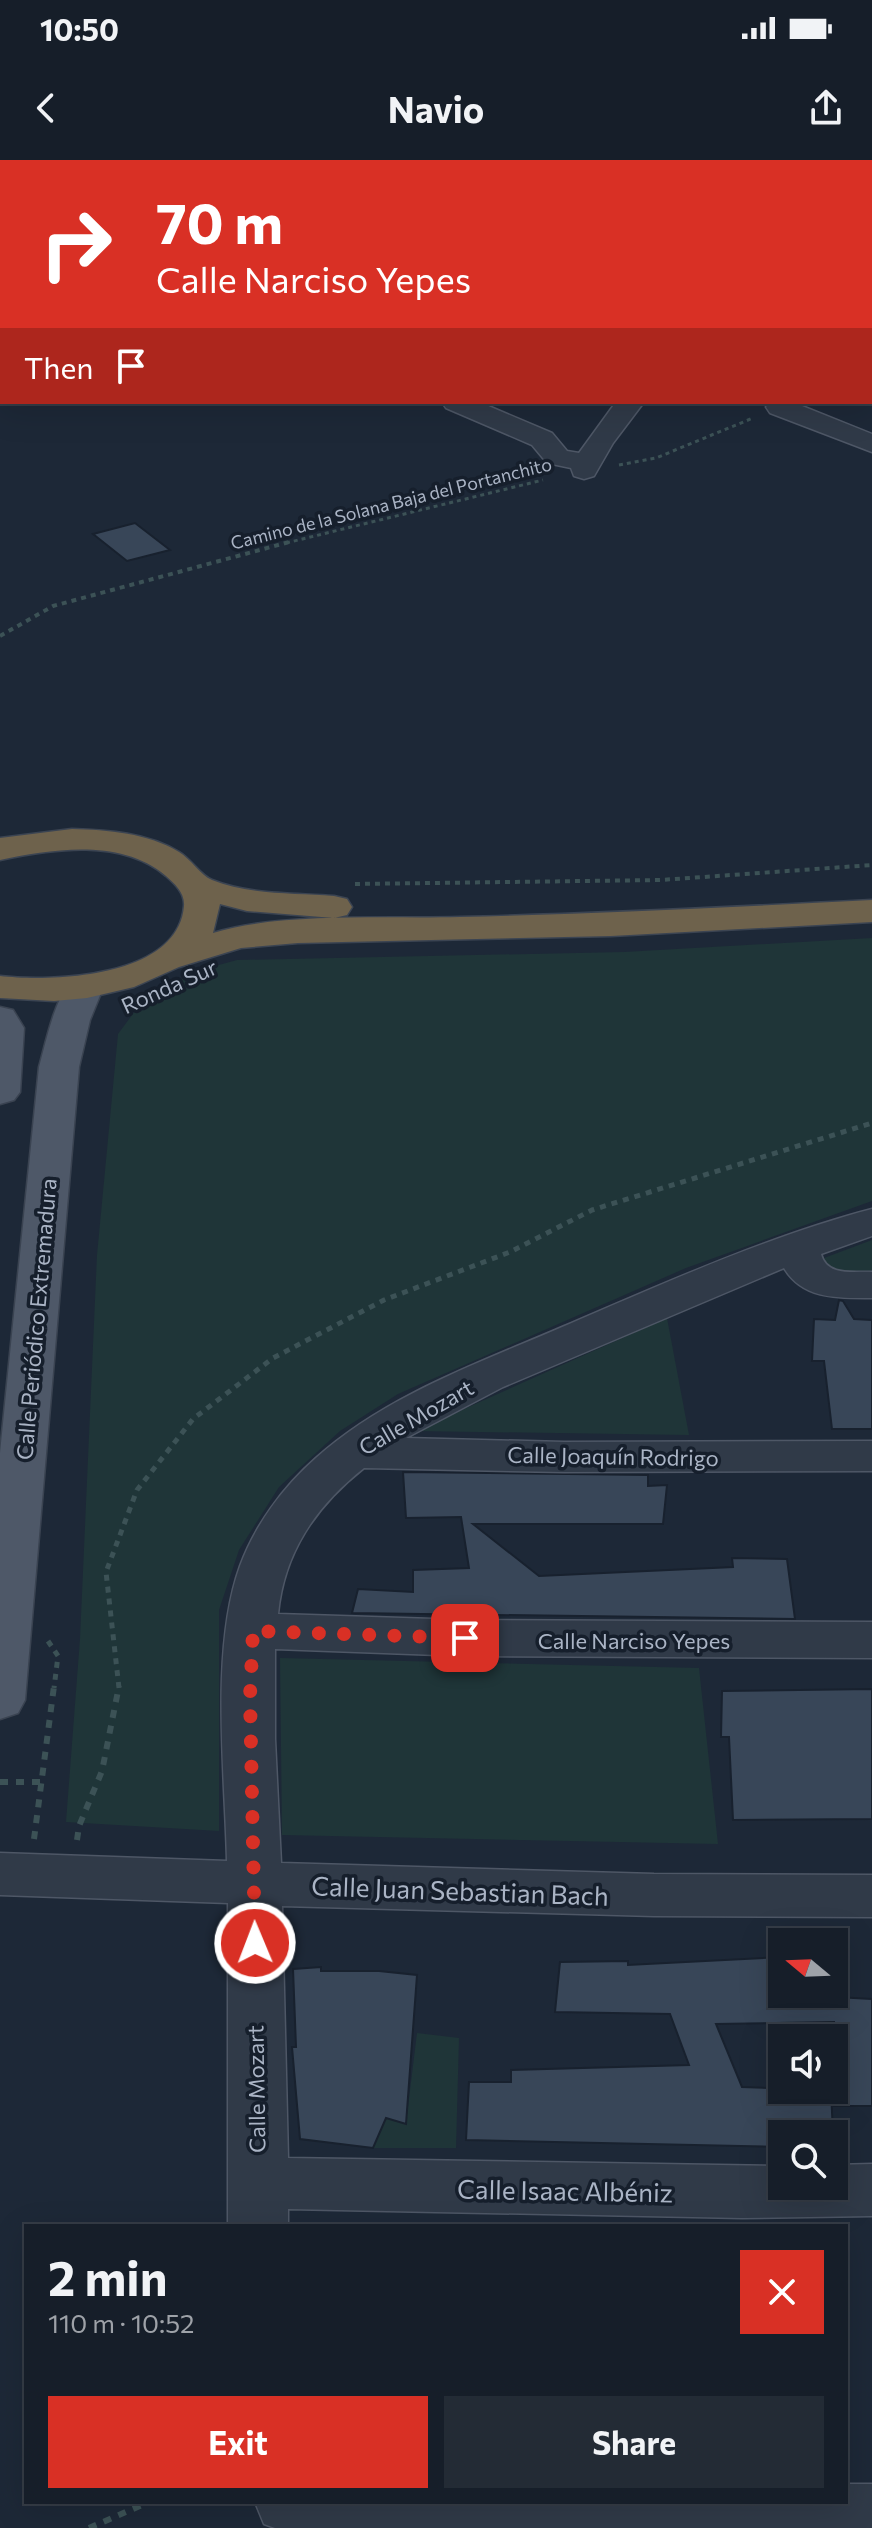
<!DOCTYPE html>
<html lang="en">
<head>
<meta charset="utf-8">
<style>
  :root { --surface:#161e29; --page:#232b35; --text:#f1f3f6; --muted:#9ea2a8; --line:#353c46; --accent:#d93025 }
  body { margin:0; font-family:Commissioner,sans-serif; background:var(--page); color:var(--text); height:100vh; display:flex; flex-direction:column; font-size:30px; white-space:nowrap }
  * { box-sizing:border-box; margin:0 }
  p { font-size:26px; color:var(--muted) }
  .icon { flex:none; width:44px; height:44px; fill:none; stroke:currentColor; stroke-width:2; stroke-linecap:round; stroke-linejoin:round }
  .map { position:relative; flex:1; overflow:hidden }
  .side { position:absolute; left:24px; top:2064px; width:824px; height:280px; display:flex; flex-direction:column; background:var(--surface); border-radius:0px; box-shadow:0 8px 32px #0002,0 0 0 2px var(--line) }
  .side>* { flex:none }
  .top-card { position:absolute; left:0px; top:0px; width:872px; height:244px; box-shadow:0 8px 32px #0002,0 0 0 2px var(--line); background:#d93025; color:#fff; overflow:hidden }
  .needle { width:52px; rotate:289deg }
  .tools { position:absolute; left:768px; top:1768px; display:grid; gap:16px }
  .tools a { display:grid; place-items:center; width:80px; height:80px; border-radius:0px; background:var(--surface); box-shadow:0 8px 32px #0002,0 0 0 2px var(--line); font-size:40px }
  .pin { position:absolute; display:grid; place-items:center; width:68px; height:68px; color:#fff; margin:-34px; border-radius:16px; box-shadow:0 4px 12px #0006 }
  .me { position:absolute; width:88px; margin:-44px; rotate:359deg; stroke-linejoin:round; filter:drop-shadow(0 0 6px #0008) }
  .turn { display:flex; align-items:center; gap:28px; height:168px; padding:0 24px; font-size:36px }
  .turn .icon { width:104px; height:104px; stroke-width:2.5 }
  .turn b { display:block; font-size:56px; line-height:68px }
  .then { display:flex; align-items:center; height:76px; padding:0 24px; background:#0003; gap:16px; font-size:30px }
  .round { display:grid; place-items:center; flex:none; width:84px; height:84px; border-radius:0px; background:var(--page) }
  .headline { display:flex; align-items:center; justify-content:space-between; height:136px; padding:0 24px }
  h1 { font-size:48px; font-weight:700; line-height:60px }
  .action { display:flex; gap:16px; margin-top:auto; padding:16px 24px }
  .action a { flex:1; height:92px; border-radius:0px; background:var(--accent); color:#fff; font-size:32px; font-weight:700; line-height:92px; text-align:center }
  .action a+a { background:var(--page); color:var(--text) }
  .status { display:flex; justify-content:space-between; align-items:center; height:56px; padding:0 40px; background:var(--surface); direction:ltr }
  .status svg { height:22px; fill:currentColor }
  header { display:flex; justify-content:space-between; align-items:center; height:104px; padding:0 24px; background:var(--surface); font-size:36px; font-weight:700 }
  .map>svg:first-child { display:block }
</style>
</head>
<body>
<div class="status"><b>10:50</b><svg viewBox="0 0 49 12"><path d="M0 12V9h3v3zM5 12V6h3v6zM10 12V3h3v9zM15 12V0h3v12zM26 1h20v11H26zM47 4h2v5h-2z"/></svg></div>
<header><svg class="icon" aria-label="back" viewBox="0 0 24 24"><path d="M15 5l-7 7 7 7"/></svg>Navio<svg class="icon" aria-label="share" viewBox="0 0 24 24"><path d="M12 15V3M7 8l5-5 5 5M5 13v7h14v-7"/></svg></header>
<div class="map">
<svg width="872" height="2368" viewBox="0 0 872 2368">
  <rect width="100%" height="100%" fill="#1d2837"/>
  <path fill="#1f3538" d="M872 778V1041L686 1108 398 1234 340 1271 279 1327 239 1390 219 1450V1671L66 1662 80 1479 97 1095 118 874 141 843 193 812 237 800 624 792Z
    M872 1080V1112L832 1113 822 1103 824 1098Z
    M667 1158 689 1275 415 1271Z
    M280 1498 699 1508 718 1684 282 1675Z
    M417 1873 459 1878 456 1988H373L386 1958 406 1963Z"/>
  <path fill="#384658" stroke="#18212e" stroke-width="2" d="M135 363 170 390 127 401 93 374Z
    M839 1140 843 1141 854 1159 872 1160V1269H832L824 1201H812L814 1159 835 1160Z
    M403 1312 648 1315V1326L667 1325 663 1364H473L539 1416 733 1407 732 1398 787 1399 795 1459 352 1453 358 1429 413 1432V1410L469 1408 461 1357 406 1358Z
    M872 1529V1659L733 1660 729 1577H721L722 1531Z
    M782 1797V1834L872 1839V1946H834V1862L716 1864 742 1927 831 1930 833 1974H782V1987L466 1980 469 1922H511V1910L689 1905 670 1854 555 1852 560 1802 628 1801V1805Z
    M321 1807V1811H379L417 1815 406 1964 386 1958 373 1988 300 1979 292 1887H296L293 1809Z"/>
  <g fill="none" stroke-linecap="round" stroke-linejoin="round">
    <g stroke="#4e5766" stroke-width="3">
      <path id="minor" d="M843 0H872V6L870 2H842Z
        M442 242H479L552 273 567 291 579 293 616 242H644L613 283 594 316 584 319 574 316 571 308 547 303 532 285 446 248Z
        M770 242H792L872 274V292L770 253 766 247Z
        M872 1049V1076L821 1094C827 1117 853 1111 872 1112V1138C839 1138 803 1140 784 1108L503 1227 406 1278 564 1282 872 1281V1311L564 1312 364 1308C316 1346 284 1392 278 1454L465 1460 872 1462V1498L465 1496 275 1489V1579L281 1703 654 1714 872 1715V1757L654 1756 282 1746 288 1998 782 2006V2026H834V2005L872 2004V2056L742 2058 288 2049V2066H228V1743L0 1735V1693L227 1701C225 1613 210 1489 240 1406 255 1365 283 1327 316 1298 386 1235 481 1202 567 1165 662 1124 772 1075 872 1049Z
        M846 2324H872V2368H275L264 2364 255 2342H846Z"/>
    </g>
    <g stroke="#3a4351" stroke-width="3">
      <path id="major" d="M84 817 97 820 103 828 90 860 79 907 25 1540 18 1553 0 1559V1293L39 907C47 878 53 845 71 820Z
        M0 847 13 850 24 868 20 932 14 940 0 944Z"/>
    </g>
    <g stroke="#3b4452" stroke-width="3">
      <path id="highway" d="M72 669C108 670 148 673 179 692 191 699 200 715 212 720 249 735 295 733 334 736L347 739 352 747 347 755 334 758 247 751 220 744 213 773C280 752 388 759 460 757 598 754 735 747 872 740V762L611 776 298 783 241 788 179 807 134 827 87 838 54 841 0 838V816C52 822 178 818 184 746 185 733 175 724 166 716 121 678 53 689 0 700V678Z"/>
    </g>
    <path stroke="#3c5256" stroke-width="3" stroke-dasharray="4 4" stroke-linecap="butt" d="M619 305 656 298 753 258
      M286 383 543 320"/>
    <path stroke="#3c5256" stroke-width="4" stroke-dasharray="5 5" stroke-linecap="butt" d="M0 476 53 446 293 381
      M355 724 661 720 872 705"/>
    <path stroke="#3c5256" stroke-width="5" stroke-dasharray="6 6" stroke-linecap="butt" d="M48 1481 58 1496 54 1528
      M119 1528 106 1412 137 1330 193 1259 273 1198 384 1140 510 1092 592 1050 872 963"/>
    <path stroke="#3c5256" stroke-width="6" stroke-dasharray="8 8" stroke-linecap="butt" d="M0 1622H42
      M34 1679 54 1526
      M77 1680 79 1666 102 1611 119 1526
      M89 2368 149 2342"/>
    <use href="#minor" fill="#303a48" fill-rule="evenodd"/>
    <use href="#major" fill="#4e5868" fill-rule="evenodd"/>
    <use href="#highway" fill="#6e624c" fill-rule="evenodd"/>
  </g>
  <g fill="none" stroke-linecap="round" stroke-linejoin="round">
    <path stroke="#d93025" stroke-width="14" stroke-dasharray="0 25.2" d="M255 1783 250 1536 253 1471 465 1478"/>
  </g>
  <g text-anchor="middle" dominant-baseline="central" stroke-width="7" stroke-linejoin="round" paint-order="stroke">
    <g font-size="18" fill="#aab4c5" stroke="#161f2c">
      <text transform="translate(391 343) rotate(-14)">Camino de la Solana Baja del Portanchito</text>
    </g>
    <g font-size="22" fill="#aab4c5" stroke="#161f2c">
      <text transform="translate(169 826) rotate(-24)">Ronda Sur</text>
      <text transform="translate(36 1159) rotate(-85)">Calle Periódico Extremadura</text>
      <text transform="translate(416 1257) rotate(-30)">Calle Mozart</text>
      <text transform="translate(613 1296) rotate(1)">Calle Joaquín Rodrigo</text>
      <text x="634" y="1480">Calle Narciso Yepes</text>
      <text transform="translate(256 1929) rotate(-91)">Calle Mozart</text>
    </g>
    <g font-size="26" fill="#aab4c5" stroke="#161f2c">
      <text transform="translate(460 1730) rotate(2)">Calle Juan Sebastian Bach</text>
      <text transform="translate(565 2030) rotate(1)">Calle Isaac Albéniz</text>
    </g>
  </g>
</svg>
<div class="tools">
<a><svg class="needle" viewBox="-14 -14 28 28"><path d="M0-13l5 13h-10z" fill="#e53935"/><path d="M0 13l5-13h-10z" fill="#9ea2a8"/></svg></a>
<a><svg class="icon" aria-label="sound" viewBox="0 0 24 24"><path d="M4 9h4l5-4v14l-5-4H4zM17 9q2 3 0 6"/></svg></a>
<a><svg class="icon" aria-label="search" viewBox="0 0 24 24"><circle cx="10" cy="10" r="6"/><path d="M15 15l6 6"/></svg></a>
</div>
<div class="pin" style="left:465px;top:1478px;background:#d93025"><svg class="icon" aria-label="arrive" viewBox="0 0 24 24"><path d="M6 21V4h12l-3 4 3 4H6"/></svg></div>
<svg class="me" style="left:255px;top:1783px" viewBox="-20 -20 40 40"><circle r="17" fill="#d93025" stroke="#fff" stroke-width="3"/><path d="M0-11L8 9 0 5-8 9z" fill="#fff"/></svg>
<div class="top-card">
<div class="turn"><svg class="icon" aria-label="right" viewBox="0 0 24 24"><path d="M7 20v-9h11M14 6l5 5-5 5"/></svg><div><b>70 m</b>Calle Narciso Yepes</div></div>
<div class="then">Then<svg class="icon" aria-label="arrive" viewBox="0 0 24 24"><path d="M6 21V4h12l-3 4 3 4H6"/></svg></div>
</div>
<section class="side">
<div class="headline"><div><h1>2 min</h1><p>110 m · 10:52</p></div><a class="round" style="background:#d93025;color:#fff"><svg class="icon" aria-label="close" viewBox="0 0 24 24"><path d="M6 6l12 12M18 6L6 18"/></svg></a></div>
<div class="action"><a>Exit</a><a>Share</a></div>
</section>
</div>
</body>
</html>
